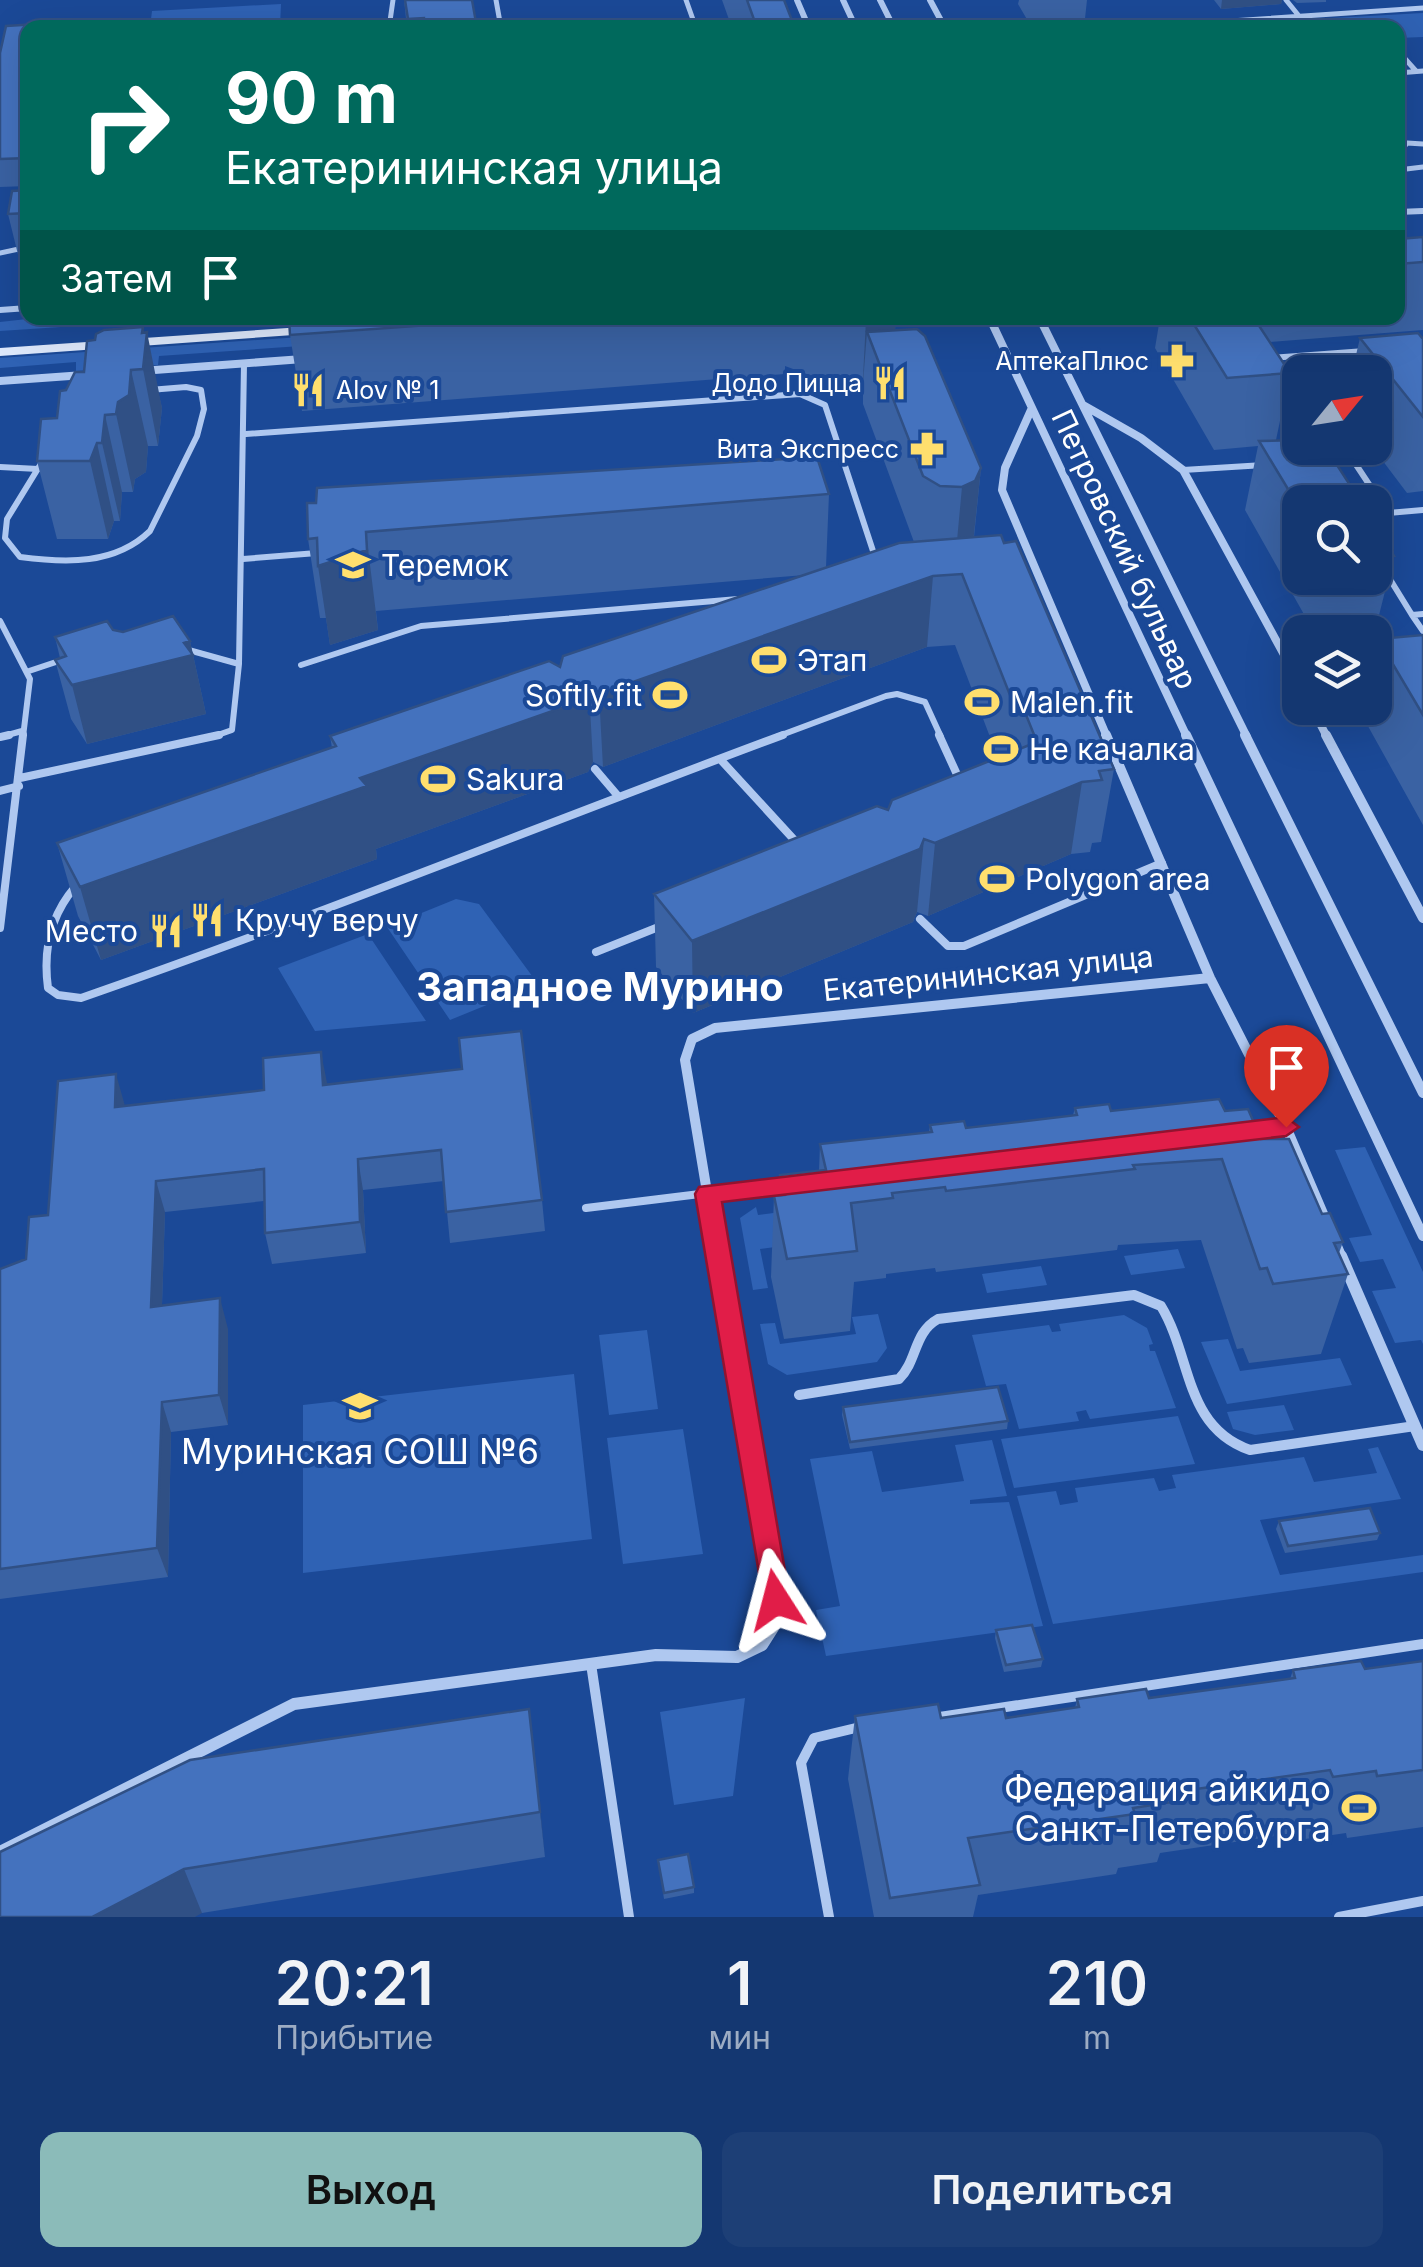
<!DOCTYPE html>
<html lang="ru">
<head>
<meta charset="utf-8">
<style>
  :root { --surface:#143771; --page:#1d3f76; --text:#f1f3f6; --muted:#9dacc3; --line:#335184; --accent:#8bbbb9 }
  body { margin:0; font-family:Inter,sans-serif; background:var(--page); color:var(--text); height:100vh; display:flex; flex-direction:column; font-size:38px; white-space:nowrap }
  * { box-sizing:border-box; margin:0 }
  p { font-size:32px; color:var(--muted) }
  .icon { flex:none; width:55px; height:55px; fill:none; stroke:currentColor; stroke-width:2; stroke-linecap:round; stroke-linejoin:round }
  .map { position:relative; height:1917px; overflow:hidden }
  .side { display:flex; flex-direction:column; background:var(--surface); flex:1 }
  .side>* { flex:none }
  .top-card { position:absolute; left:20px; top:20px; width:1385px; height:305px; border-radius:20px; box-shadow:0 10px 40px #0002,0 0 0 2px var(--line); background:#00695c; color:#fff; overflow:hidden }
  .needle { width:65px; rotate:60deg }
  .fabs { position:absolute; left:1282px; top:355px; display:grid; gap:20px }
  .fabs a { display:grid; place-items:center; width:110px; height:110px; border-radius:20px; background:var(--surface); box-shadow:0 10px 40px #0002,0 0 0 2px var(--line); font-size:50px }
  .pin { position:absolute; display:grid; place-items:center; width:85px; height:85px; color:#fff; margin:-102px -42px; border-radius:50% 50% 50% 0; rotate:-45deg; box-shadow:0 0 10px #0007 }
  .pin .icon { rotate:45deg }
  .me { position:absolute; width:110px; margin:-55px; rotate:351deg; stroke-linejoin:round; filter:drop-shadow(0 0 8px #0008) }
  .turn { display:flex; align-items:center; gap:35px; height:210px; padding:0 40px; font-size:45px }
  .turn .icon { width:130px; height:130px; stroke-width:2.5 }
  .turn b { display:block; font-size:70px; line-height:85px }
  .then { display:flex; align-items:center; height:95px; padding:0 40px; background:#0003; gap:20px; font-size:38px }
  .eta { display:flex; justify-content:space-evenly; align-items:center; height:170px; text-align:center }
  .eta b { font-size:60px; font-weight:600; line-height:70px }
  .primary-button { display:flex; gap:20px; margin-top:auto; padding:20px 40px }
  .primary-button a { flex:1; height:115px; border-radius:20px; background:var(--accent); color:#111; font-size:40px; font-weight:600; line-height:115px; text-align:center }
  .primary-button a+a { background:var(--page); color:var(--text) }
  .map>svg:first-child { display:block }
</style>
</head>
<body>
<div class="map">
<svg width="1423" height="1917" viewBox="0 0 1423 1917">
  <rect width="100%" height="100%" fill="#1b4997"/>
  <path fill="#2f62b4" d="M281 4 280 27H150L152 11Z
    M1423 13V37L1398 38V28L1321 27 1314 19Z
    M36 318H198L0 331V322Z
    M572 318 358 342 159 356 158 365 76 371V362L0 368V358Z
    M456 899 479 904 538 984 450 1020 387 927Z
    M368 934 426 1021 315 1031 278 968Z
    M1365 1147 1423 1272V1344L1421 1340 1395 1343 1372 1291 1396 1288 1383 1259 1360 1262 1349 1238 1372 1235 1335 1150Z
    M756 1207 758 1215 781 1212 813 1242 760 1249 768 1288 753 1290 740 1218Z
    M1178 1249 1185 1268 1131 1275 1124 1256Z
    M1041 1266 1047 1285 987 1293 982 1274Z
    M878 1314 887 1348 877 1362 787 1375 768 1364 760 1324 775 1323 780 1344 856 1334 852 1317Z
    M1124 1315 1147 1328 1153 1344 1149 1345 1150 1351H1155L1176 1408 1090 1419 1086 1410 1076 1412 1079 1421 1019 1429 1006 1384 986 1386 972 1335 1049 1325 1052 1332 1061 1331 1059 1324Z
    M647 1330 658 1409 609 1415 599 1335Z
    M1228 1339 1240 1371 1340 1358 1352 1385 1227 1404 1201 1342Z
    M574 1374 592 1539 303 1573V1405Z
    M1284 1405 1294 1430 1255 1435 1233 1429 1227 1412Z
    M1178 1416 1195 1464 1014 1488 1001 1439Z
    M683 1429 703 1554 623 1564 607 1438Z
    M992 1440 1007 1496 970 1500V1504L1009 1502 1043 1626 826 1656 816 1610 840 1606 810 1459 872 1451 882 1492 964 1481 955 1445Z
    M1378 1447 1401 1499 1260 1520 1280 1575 1423 1555V1572L1053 1624 1017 1496 1056 1491 1060 1505 1078 1502 1075 1488 1154 1478 1159 1491 1176 1488 1172 1475 1304 1457 1314 1482 1377 1473 1368 1449Z
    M745 1698 733 1796 674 1805 660 1712Z"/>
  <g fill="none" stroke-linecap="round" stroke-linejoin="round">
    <path stroke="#afc8f0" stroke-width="5" d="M496 0 501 28
      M686 0 696 28
      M1286 0 1299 16
      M389 28 393 0
      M1125 28 1423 8
      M1399 52 1416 71
      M1398 73 1423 71
      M1398 155 1407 143 1423 144
      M1398 170 1423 167
      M0 253 28 247"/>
    <path stroke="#afc8f0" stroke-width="6" d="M1270 358 1365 351
      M186 387 201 390 204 409 197 436 150 531C115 565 66 563 20 557L5 538 7 519 74 410 113 393Z
      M1279 400 1300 434
      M246 434 800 394 825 405 875 557
      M1345 448 1388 513 1423 510
      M0 467 38 469
      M1183 470 1264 465
      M1375 555 1412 615 1423 614
      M243 559 317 553
      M1412 615 1423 631
      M0 621 30 679 23 737
      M185 649 239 664 232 730 212 737
      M239 664 244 364
      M301 665 421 626 738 599
      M29 671 62 660
      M0 737 22 731
      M776 737 886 696 897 694 925 702 941 737"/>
    <path stroke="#afc8f0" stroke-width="8" d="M939 735 960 781
      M0 737 9 735
      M720 759 798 844
      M595 769 618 796
      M20 778 219 735
      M0 791 19 786
      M75 887C50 916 43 951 48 988L58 995 81 998C317 916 549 822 783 735
      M920 919 948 946H964L1162 863
      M0 928 23 735
      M596 952 661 926
      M586 1208 708 1193"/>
    <path stroke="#afc8f0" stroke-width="10" d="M799 1395 899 1379C918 1360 913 1333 938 1319L1134 1295 1161 1306C1192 1357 1184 1427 1250 1450L1415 1426
      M591 1664 629 1917
      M933 1718 1423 1644
      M829 1917 801 1763 814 1738 860 1727
      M1339 1917 1423 1901"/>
    <path stroke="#afc8f0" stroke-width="6" d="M797 0 809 28
      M843 0 856 28
      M880 0 894 28
      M930 0 945 28
      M1398 212 1423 211
      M0 310 28 308
      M989 318 993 326
      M1039 318 1043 326"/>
    <path stroke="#afc8f0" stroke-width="8" d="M992 323 1187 737
      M1042 323 1247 737
      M141 371 303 359
      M0 381 84 375
      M1083 405 1141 438 1183 470 1300 684
      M1031 410 1005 468 1002 490 1107 737
      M1312 708 1327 737"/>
    <path stroke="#afc8f0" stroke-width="10" d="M1106 735 1210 978 1286 1127 1327 1223
      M1186 735 1423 1236
      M1245 735 1423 1093
      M1326 735 1423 918
      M1246 1131 1286 1127
      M708 1193 792 1184
      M1334 1239 1342 1258
      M718 1258 685 1060 692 1039 715 1028 1210 978"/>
    <path stroke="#afc8f0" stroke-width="12" d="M1341 1256 1423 1445
      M0 1852 294 1704 656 1655 737 1657 762 1645 776 1623V1600L718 1256"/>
    <path fill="#dde8fb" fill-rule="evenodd" d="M317 326 322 327V333L0 356V348Z"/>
  </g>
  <path fill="#3a62a3" d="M404 0H472L477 28H407Z
    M722 0H784L795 28H732Z
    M1019 0H1087L1084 28H1032L1018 4Z
    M1214 0H1282L1281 4 1221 9Z
    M1293 0H1326V2L1297 3Z
    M120 19 121 28H28V186L0 187V53L6 26Z
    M28 190V287H26L8 214Z
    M1423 237V330L1269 342 1290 373 1276 440 1300 502V578H1375V525L1394 556 1376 627H1369L1368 632H1314L1245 510 1258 446 1214 450 1155 348 1160 318H1398V239Z
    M289 318H896L895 330 981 468 974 537 1004 543 1114 769 1101 842 1092 843 1090 852 1071 854 928 916 917 912 913 922 693 1013 656 967 654 894 888 810 998 758 955 645 927 647 603 767 593 762 588 772 376 849 377 859 101 960 78 916 57 843 332 748 330 736 560 667 805 575 376 611 378 630 330 645 326 618H320L308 539 307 503 829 494 826 567 914 542 863 404V395L785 366V374L302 411 290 335Z
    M144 333 162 408 158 446H148L146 472 135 479 133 492H122L120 521H114L108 539H57L37 461 57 418 66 390 84 372 95 340Z
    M1360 338 1423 339V491L1407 493 1373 448H1375V372H1352Z
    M113 630 190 641 206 714 87 744 71 719 55 660 60 658 55 637Z
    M1423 635V825L1359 710 1360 708H1375V650L1378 639Z
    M327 1084 542 1200 545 1231 450 1243 444 1181 363 1190 366 1253 272 1264 265 1233 264 1201 165 1212 162 1305 228 1329V1425L171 1432 168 1577 0 1599V1269L26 1259 48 1215 125 1106Z
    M1075 1108 1111 1111H1225L1261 1139 1322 1214 1343 1242 1339 1253 1348 1274 1321 1354 1249 1363 1243 1348 1237 1349 1201 1240 1118 1245 1117 1250 936 1272 935 1268 886 1274V1278L854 1282 850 1331 784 1339 771 1277 774 1196H779L780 1175 819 1171 820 1144 929 1132 930 1125 966 1128 1073 1115Z
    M843 1407 1008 1421 1007 1429 850 1449 842 1415Z
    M1279 1521 1380 1533 1377 1540 1285 1553 1276 1529Z
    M996 1630 1043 1659 1041 1667 1004 1672 995 1638Z
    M1423 1661V1827L1347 1838 1346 1833 1305 1839 1302 1832 1160 1853 1157 1862 1118 1868 1116 1874 978 1895 973 1917H874L848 1779 855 1716 941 1718H1006L1075 1708 1077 1699 1149 1698 1290 1679 1293 1670 1365 1669Z
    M529 1709 545 1857 202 1913 0 1917Z
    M658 1860 694 1887V1893L664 1899Z"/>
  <path fill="#305085" d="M1222 0H1282L1281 4 1221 9Z
    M870 318H896L892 374 867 332 862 396 866 320Z
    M143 327 146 343 147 332 162 408 158 446 143 369Z
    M131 370 148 446 146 472 135 479 133 492 116 414 118 402Z
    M105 415 122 492 120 521 102 443Z
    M97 443 114 521 108 539 90 461Z
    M981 468 973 543 955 562 962 487Z
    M366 532 378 630 330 645 318 566Z
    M933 576 927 647 603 767 599 694Z
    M190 641 206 714 87 744 72 685Z
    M589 690 593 762 588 772 376 849 377 859 101 960 80 887Z
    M1082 782 1071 854 928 916 935 843Z
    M924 839 917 912 913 922 693 1013 692 941Z
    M321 1052 327 1083 329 1116 323 1085Z
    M116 1074 125 1106 115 1107Z
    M358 1159 363 1190 366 1253 360 1222Z
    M156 1181 165 1212 161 1337 151 1307Z
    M220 1298 228 1329V1425L219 1395Z
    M162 1402 171 1432 168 1577 157 1548Z
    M529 1709 535 1756 545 1857 540 1812Z
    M184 1869 202 1913 195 1917H92Z"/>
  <path fill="#4472be" stroke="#305085" stroke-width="2.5" d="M405 0H472L477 28H425L424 18 408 19Z
    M747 0H784L795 28H757Z
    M120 19 119 28H28V158L0 159V53L6 26Z
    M28 190V213L8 214 12 191Z
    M1423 237V262L1398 264V239Z
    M289 318H528L290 335Z
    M1190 318H1254L1290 373 1227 378Z
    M143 327 142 333 147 332 143 369 131 370 129 395 118 402 116 414 105 415 102 443H97L90 461H37L41 419 57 418 60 391 66 390 75 372H84L87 341 95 340 96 334 104 330Z
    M917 329 925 336 981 468 975 481 962 487 940 486 923 476 867 332Z
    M1418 333 1423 339V417L1360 338Z
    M1300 440V448H1326L1361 502H1300V509L1259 441Z
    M817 457 829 494 366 532 367 550 318 566 317 538 308 539 307 503H316L317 488Z
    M1375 525 1394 556 1384 557 1387 561 1375 562Z
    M1001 535 1004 543 1016 541 1114 769 1099 771 1102 780 1082 782 935 843 924 839 920 849 692 941 654 894 877 806 888 810 892 800 1037 742 1018 695H1010L962 574 933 576 599 694 589 690 584 700 360 778 367 786 80 887 57 843 336 746 330 736 549 661 560 667 563 656 899 543Z
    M173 616 190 641 184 643 193 655 72 685 55 660 66 656 55 637 107 621 113 630 123 632Z
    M1423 635V715L1378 639Z
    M521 1031 542 1200 446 1212 441 1150 358 1159 360 1222 265 1233 264 1169 156 1181 151 1307 220 1298 219 1395 162 1402 157 1548 0 1569V1269L26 1259 29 1217 48 1215 58 1081 116 1074 115 1107 264 1090 263 1058 321 1052 323 1085 462 1069 459 1038Z
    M1219 1099 1225 1111 1248 1109 1261 1139H1289L1322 1214 1330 1213 1343 1242 1334 1243 1348 1274 1273 1284 1267 1268 1260 1269 1222 1159 1133 1165 1135 1169 946 1191 945 1187 892 1193 893 1198 851 1203 857 1251 787 1259 774 1196 785 1195 780 1175 826 1170 820 1144 932 1132 930 1125 964 1121 966 1128 1077 1115 1075 1108 1109 1104 1111 1111Z
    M998 1387 1008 1421 850 1442 843 1407Z
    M1370 1508 1380 1533 1288 1546 1279 1521Z
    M1032 1625 1043 1659 1006 1665 996 1630Z
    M1361 1661 1365 1669 1423 1661V1770L1377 1776 1376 1771 1333 1777 1330 1770 1175 1792 1178 1801 1133 1808 1135 1814 968 1838 980 1885 890 1898 855 1716 938 1704 941 1718 1004 1709 1006 1718 1079 1707 1077 1699 1146 1689 1149 1698 1295 1678 1293 1670Z
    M529 1709 540 1812 184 1869 92 1917H0V1852L190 1760Z
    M688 1854 694 1887 664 1893 658 1860Z"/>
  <path fill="#e11d48" stroke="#92132f" stroke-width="2.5" d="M1286 1117 1299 1127 1286 1136 722 1202 790 1600 786 1609 776 1613 765 1609 695 1194 699 1187Z"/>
  <defs>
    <g id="pharmacy-bare" transform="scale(2.7)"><path d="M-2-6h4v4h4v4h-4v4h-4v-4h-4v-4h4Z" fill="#ffdf6e" stroke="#1b4997" stroke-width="2.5" paint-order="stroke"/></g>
    <g id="restaurant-bare" transform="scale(2.7)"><path d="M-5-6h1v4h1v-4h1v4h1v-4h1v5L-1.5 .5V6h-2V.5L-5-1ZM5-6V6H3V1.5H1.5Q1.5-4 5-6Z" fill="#ffdf6e" stroke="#1b4997" stroke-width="2.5" paint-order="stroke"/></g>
    <g id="school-bare" transform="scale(2.7)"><path d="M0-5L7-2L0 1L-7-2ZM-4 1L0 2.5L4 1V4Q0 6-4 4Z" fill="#ffdf6e" stroke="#1b4997" stroke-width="2.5" paint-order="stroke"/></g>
    <g id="stadium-bare" transform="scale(2.7)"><path d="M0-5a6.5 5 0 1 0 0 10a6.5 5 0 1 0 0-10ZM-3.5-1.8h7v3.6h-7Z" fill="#ffdf6e" stroke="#1b4997" stroke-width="2.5" paint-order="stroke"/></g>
  </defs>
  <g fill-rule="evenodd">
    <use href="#pharmacy-bare" x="1177" y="361"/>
    <use href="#restaurant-bare" x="890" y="383"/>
    <use href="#restaurant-bare" x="308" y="390"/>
    <use href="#pharmacy-bare" x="927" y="449"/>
    <use href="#school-bare" x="353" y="565"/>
    <use href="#stadium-bare" x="769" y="660"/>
    <use href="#stadium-bare" x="670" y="695"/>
    <use href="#stadium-bare" x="982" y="702"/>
    <use href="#stadium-bare" x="1001" y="749"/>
    <use href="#stadium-bare" x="438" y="779"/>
    <use href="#stadium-bare" x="997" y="879"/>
    <use href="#restaurant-bare" x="207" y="920"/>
    <use href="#restaurant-bare" x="166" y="931"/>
    <use href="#school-bare" x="360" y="1406"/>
    <use href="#stadium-bare" x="1359" y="1808"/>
  </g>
  <g text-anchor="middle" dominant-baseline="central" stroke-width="8" stroke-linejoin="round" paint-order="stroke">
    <g font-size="25" fill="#fff" stroke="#1b4997" text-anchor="end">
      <text x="1149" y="361">АптекаПлюс</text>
      <text x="862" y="383">Додо Пицца</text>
      <text x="336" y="390" text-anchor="start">Alov № 1</text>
      <text x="899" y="449">Вита Экспресс</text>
    </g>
    <g font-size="30" fill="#fff" stroke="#1b4997">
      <text transform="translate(1125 549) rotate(65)">Петровский бульвар</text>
      <text transform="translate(988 973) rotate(-6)">Екатерининская улица</text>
    </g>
    <g font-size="30" fill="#fff" stroke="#1b4997" text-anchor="start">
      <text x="381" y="565">Теремок</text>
      <text x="797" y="660">Этап</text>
      <text x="642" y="695" text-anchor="end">Softly.fit</text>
      <text x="1010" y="702">Malen.fit</text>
      <text x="1029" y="749">Не качалка</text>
      <text x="466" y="779">Sakura</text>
      <text x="1025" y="879">Polygon area</text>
      <text x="235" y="920">Кручу верчу</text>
      <text x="138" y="931" text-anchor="end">Место</text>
    </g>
    <g font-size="35" fill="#fff" stroke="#1b4997">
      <text x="360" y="1451">Муринская СОШ №6</text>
      <text x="1331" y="1788" text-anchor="end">Федерация айкидо<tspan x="1331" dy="40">Санкт-Петербурга</tspan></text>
    </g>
    <g font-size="40" font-weight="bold" fill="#fff" stroke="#1b4997">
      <text x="600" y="986">Западное Мурино</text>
    </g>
  </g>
</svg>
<div class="fabs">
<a><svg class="needle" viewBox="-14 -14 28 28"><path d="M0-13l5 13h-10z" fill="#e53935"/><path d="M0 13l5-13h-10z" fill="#9dacc3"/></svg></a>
<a><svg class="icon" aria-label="search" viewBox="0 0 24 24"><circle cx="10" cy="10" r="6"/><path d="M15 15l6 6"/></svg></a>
<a><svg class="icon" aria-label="layers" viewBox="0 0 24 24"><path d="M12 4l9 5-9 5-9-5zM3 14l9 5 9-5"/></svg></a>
</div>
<div class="pin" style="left:1286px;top:1127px;background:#d93025"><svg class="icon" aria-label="arrive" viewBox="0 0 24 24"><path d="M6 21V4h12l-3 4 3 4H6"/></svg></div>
<svg class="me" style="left:776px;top:1600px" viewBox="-20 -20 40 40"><path d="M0-17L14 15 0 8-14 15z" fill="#e11d48" stroke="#fff" stroke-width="4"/></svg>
<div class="top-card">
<div class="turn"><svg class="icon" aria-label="right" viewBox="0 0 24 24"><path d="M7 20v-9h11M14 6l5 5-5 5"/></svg><div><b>90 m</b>Екатерининская улица</div></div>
<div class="then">Затем<svg class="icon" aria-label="arrive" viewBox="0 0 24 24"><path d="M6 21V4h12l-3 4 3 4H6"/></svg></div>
</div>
</div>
<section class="side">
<div class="eta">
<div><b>20:21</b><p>Прибытие</p></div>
<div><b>1</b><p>мин</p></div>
<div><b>210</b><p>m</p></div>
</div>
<div class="primary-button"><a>Выход</a><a>Поделиться</a></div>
</section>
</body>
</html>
